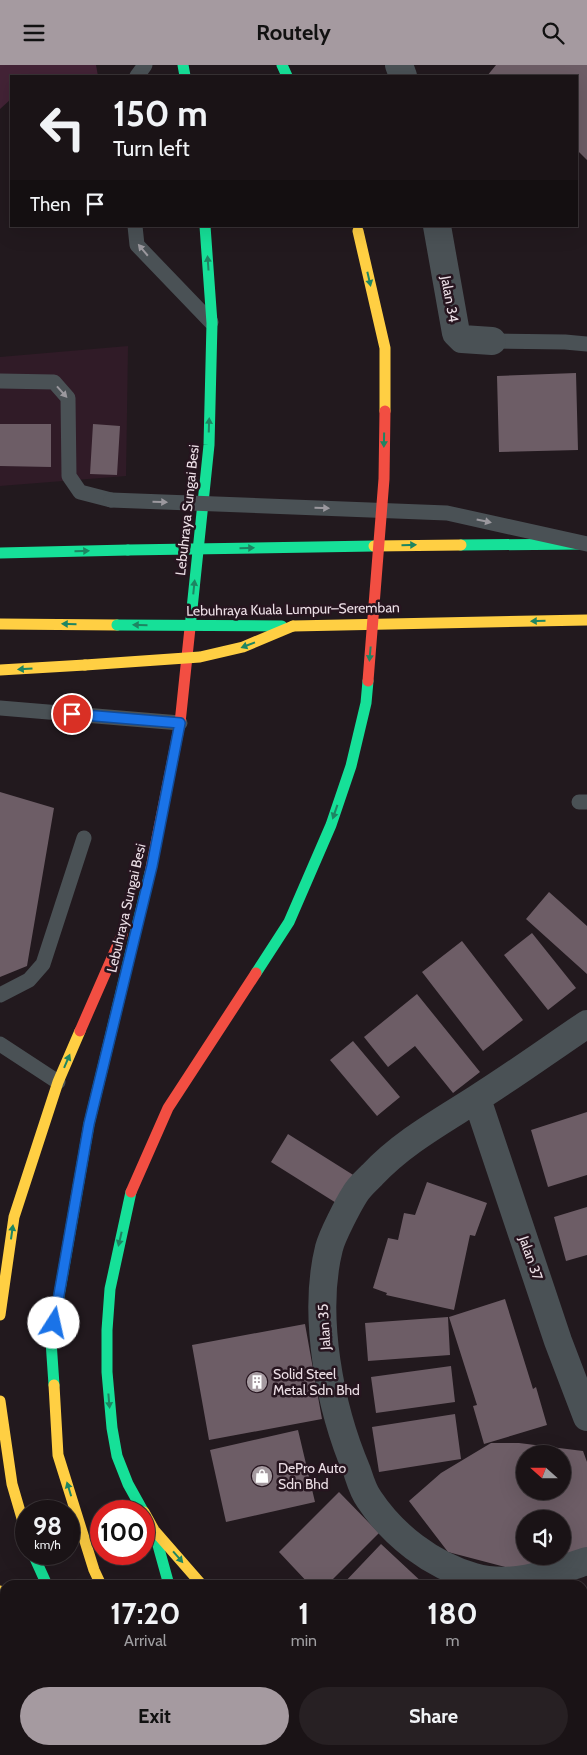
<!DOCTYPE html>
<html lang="en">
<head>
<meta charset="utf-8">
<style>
  :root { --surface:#1a1316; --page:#272023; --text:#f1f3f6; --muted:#9f9ea1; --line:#383235; --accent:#a59aa0 }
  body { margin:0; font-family:Cabin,sans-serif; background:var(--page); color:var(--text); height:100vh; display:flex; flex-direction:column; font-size:19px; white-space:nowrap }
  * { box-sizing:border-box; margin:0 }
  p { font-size:16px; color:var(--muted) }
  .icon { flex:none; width:28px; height:28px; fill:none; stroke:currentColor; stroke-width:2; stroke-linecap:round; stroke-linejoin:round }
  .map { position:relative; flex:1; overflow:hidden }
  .drawer { position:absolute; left:0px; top:1515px; width:588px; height:175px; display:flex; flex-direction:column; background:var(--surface); border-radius:15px 15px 0 0; box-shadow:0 5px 20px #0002,0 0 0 1px var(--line) }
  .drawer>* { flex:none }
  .guide { position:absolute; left:10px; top:10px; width:568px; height:152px; border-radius:0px; box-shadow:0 5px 20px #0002,0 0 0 1px var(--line); background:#1a1316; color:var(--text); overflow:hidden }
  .needle { width:32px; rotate:291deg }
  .tools { position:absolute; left:516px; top:1380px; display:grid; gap:10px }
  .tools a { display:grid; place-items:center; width:55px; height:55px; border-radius:50%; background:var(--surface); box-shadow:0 5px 20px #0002,0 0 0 1px var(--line); font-size:25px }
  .speed { position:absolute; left:15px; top:1435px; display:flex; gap:10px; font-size:25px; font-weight:700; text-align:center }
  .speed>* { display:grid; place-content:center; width:65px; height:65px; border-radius:50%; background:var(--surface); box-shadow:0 5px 20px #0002,0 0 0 1px var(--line); line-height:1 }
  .speed small { font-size:12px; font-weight:400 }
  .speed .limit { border:8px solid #d22; background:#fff; color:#111 }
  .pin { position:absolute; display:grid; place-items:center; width:42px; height:42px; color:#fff; margin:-21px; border:2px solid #fff; border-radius:50%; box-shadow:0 1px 5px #0007 }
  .me { position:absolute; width:55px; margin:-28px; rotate:10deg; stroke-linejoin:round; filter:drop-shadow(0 0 4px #0008) }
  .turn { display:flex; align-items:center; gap:18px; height:105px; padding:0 20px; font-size:22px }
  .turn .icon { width:65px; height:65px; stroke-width:2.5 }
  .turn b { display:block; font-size:35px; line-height:42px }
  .then { display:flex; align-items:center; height:48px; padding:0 20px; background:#0003; gap:10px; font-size:19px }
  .eta { display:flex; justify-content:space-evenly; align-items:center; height:85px; text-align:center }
  .eta b { font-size:30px; font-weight:700; line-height:35px }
  .action { display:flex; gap:10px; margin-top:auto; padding:10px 20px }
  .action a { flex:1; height:58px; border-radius:30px; background:var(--accent); color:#111; font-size:20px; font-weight:700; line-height:58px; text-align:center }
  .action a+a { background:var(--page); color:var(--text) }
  header { display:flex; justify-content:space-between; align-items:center; height:65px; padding:0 20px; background:var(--accent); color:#111; font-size:22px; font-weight:700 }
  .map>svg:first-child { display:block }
</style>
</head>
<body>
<header><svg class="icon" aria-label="menu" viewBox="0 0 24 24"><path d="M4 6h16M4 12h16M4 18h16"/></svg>Routely<svg class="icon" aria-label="search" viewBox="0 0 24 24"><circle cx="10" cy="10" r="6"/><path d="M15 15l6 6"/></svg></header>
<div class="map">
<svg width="587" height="1690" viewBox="0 0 587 1690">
  <rect width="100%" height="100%" fill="#22191e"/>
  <path fill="#301b27" d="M128 281 126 411 0 421V292Z"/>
  <path fill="#432336" d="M0 0H96L98 11H11V34L0 44Z"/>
  <path fill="#6d5d66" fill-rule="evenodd" d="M496 0H587V95L576 84V11H487Z
    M576 308 578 385 499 387 497 311Z
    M0 359H51V402L0 401Z
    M93 359 120 361 117 410 90 409Z
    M0 727 54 743 27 901 0 912Z
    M549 827 587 861V909L526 854Z
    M532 868 576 923 548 945 504 890Z
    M462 876 523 955 483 986 422 907Z
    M417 929 480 1007 453 1028 415 981 388 1002 364 972Z
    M353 976 400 1032 377 1051 330 995Z
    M587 1047V1110L548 1122 531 1065Z
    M288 1069 358 1113 341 1141 271 1097Z
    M427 1117 487 1138 475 1171 470 1170 454 1245 386 1230 387 1228 373 1223 388 1173 398 1175 404 1148 415 1150Z
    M587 1142V1190L566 1196 554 1152Z
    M505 1234 533 1324 536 1322 547 1360 484 1379 473 1341 477 1340 449 1252Z
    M448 1252 450 1290 368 1296 365 1258Z
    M305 1259 322 1354 209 1375 192 1280Z
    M451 1301 455 1337 376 1348 371 1312Z
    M455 1349 461 1394 379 1407 372 1362Z
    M298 1365 315 1437 226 1457 210 1385Z
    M491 1378H519L583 1386 587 1397V1486L513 1504 448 1487 409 1436 441 1408ZM525 1389H562V1426H525ZM525 1454H562V1491H525Z
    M339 1427 379 1468 327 1520H310L279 1487Z
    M381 1479 425 1520H342Z
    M582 1525H587V1641L582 1642Z"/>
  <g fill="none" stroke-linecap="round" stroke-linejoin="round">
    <path stroke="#4a5155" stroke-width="15" d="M137 11 145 0
      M135 161 137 180 211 257
      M492 276 565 277 587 279
      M0 316 54 317 68 333 69 411 80 427 111 435
      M0 643 180 658
      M579 737H587
      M0 930 29 915 43 899 84 773
      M0 979 58 1017"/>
    <path stroke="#4a5155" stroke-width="28" d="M399 0 403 11
      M437 161 456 268 462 274 492 276
      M587 959C550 984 514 1010 476 1034 440 1057 402 1078 372 1110 366 1116 359 1122 355 1129 348 1140 332 1171 329 1183 312 1251 330 1343 357 1406 360 1415 363 1426 369 1434 393 1470 431 1500 474 1512 512 1523 551 1508 587 1496
      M477 1034 558 1276 587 1352"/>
    <path stroke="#16e098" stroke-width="11" d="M183 0 185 11
      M282 0 287 11
      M461 480 587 479
      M0 488 128 485
      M190 563 209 380 212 258 205 161
      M131 1127 110 1224 107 1265V1307L112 1363 117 1391 128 1419 143 1446
      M54 1320 51 1276 89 1059 150 808
      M156 1473 169 1520
      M33 1489 47 1520
      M0 1644 5 1649
      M118 1685 123 1690
      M156 1685 158 1690
      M215 1685 222 1690"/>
    <path stroke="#ffcf43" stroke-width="11" d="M0 559 117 560
      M293 561 587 555
      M0 605 85 600
      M0 1250 14 1152 58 1017 80 966
      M54 1320 58 1390 94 1505 101 1520
      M0 1336 12 1419 26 1467
      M144 1447 154 1465 202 1520
      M0 1526 5 1535
      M39 1685 44 1690
      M411 1685 426 1690"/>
    <path stroke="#f24e42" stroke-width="11" d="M150 808 180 658 190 563
      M80 966 122 870
      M302 1685 306 1690"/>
    <path stroke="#4a5155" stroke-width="15" d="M111 435 447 448 587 479"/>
    <path stroke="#16e098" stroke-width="11" d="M128 485 374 481
      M117 560 282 561
      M256 908 289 857 331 760 351 701 366 638 368 616"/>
    <path stroke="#ffcf43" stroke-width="11" d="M358 166 385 283V346
      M374 481 461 480
      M85 600 200 592 243 582 293 561"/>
    <path stroke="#f24e42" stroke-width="11" d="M368 616 384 414 385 346
      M131 1127 168 1043 256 908"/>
  </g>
  <defs><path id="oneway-solid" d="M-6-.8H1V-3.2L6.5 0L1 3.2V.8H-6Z" transform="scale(1.25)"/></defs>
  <g fill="#9b989e">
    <use href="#oneway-solid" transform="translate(143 185) rotate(-130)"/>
    <use href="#oneway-solid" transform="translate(62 327) rotate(48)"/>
    <use href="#oneway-solid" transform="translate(160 437) rotate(2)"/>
    <use href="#oneway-solid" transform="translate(322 443) rotate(2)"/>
    <use href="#oneway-solid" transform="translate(484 456) rotate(12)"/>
  </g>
  <g fill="#1d8562">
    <use href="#oneway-solid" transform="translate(208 198) rotate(-94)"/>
    <use href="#oneway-solid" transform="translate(369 214) rotate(77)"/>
    <use href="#oneway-solid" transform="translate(209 360) rotate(-88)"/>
    <use href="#oneway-solid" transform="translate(384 375) rotate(91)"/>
    <use href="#oneway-solid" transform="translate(409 480) rotate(-1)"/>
    <use href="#oneway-solid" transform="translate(247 483) rotate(-1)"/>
    <use href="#oneway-solid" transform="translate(82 486) rotate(-2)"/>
    <use href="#oneway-solid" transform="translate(194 522) rotate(-84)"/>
    <use href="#oneway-solid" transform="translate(538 556) rotate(179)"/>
    <use href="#oneway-solid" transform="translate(69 559) rotate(-179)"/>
    <use href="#oneway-solid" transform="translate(140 560) rotate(-179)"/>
    <use href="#oneway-solid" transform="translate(248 580) rotate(159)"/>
    <use href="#oneway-solid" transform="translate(370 589) rotate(95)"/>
    <use href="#oneway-solid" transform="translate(25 604) rotate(176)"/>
    <use href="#oneway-solid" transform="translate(335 747) rotate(109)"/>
    <use href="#oneway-solid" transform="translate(67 996) rotate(-67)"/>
    <use href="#oneway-solid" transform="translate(12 1167) rotate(-82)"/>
    <use href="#oneway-solid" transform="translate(120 1174) rotate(103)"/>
    <use href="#oneway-solid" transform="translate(109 1336) rotate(85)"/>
    <use href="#oneway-solid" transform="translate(69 1424) rotate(-107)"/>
    <use href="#oneway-solid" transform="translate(178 1492) rotate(49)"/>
  </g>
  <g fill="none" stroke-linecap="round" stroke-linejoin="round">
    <g stroke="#114b97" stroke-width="12">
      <path id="route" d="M54 1258 89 1059 152 801 180 658 72 649"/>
    </g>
    <use href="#route" stroke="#1a73e8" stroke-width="9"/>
  </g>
  <defs>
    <g id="building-disc" transform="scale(1.125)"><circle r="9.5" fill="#a59aa0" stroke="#26151f"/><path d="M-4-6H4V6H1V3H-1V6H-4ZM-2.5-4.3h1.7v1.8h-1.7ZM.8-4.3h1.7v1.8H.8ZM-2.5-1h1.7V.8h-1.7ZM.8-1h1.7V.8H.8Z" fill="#fff"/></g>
    <g id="shop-disc" transform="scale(1.125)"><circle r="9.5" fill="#a59aa0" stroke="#26151f"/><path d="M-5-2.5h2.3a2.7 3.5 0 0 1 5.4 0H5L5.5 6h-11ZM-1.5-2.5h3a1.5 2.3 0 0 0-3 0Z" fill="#fff"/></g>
  </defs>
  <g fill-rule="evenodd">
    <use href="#building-disc" x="257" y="1317"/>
    <use href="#shop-disc" x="262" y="1411"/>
  </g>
  <g text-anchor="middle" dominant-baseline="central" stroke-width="5" stroke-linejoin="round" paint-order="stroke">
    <g font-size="14" fill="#ecdfe6" stroke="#26151f">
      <text transform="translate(450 234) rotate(80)">Jalan 34</text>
      <text transform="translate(187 445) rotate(-84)">Lebuhraya Sungai Besi</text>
      <text transform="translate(293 544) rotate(-1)">Lebuhraya Kuala Lumpur–Seremban</text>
      <text transform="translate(126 843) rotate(-77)">Lebuhraya Sungai Besi</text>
      <text transform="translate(531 1193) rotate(71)">Jalan 37</text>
      <text transform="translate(324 1262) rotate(-94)">Jalan 35</text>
    </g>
    <g font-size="14" fill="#ecdfe6" stroke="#26151f" text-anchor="start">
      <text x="273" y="1309">Solid Steel<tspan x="273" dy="16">Metal Sdn Bhd</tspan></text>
      <text x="278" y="1403">DePro Auto<tspan x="278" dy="16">Sdn Bhd</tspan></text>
    </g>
  </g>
</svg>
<div class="tools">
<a><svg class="needle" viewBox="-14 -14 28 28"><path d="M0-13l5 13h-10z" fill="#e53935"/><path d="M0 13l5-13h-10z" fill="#9f9ea1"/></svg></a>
<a><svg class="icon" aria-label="sound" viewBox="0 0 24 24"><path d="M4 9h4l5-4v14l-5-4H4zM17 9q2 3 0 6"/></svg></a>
</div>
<div class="speed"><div>98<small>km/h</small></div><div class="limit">100</div></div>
<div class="pin" style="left:72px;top:649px;background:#d93025"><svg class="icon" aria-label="arrive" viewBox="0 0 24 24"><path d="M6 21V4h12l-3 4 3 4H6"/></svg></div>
<svg class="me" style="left:54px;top:1258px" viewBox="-20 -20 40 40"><circle r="19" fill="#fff"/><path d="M0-13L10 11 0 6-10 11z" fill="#1a73e8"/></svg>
<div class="guide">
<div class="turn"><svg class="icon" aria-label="left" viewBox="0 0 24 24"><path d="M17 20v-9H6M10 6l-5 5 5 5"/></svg><div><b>150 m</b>Turn left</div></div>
<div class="then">Then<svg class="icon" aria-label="arrive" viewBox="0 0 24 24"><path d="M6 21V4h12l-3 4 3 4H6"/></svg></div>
</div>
<section class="drawer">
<div class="eta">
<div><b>17:20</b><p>Arrival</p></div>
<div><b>1</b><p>min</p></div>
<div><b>180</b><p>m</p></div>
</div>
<div class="action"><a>Exit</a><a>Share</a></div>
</section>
</div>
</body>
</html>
